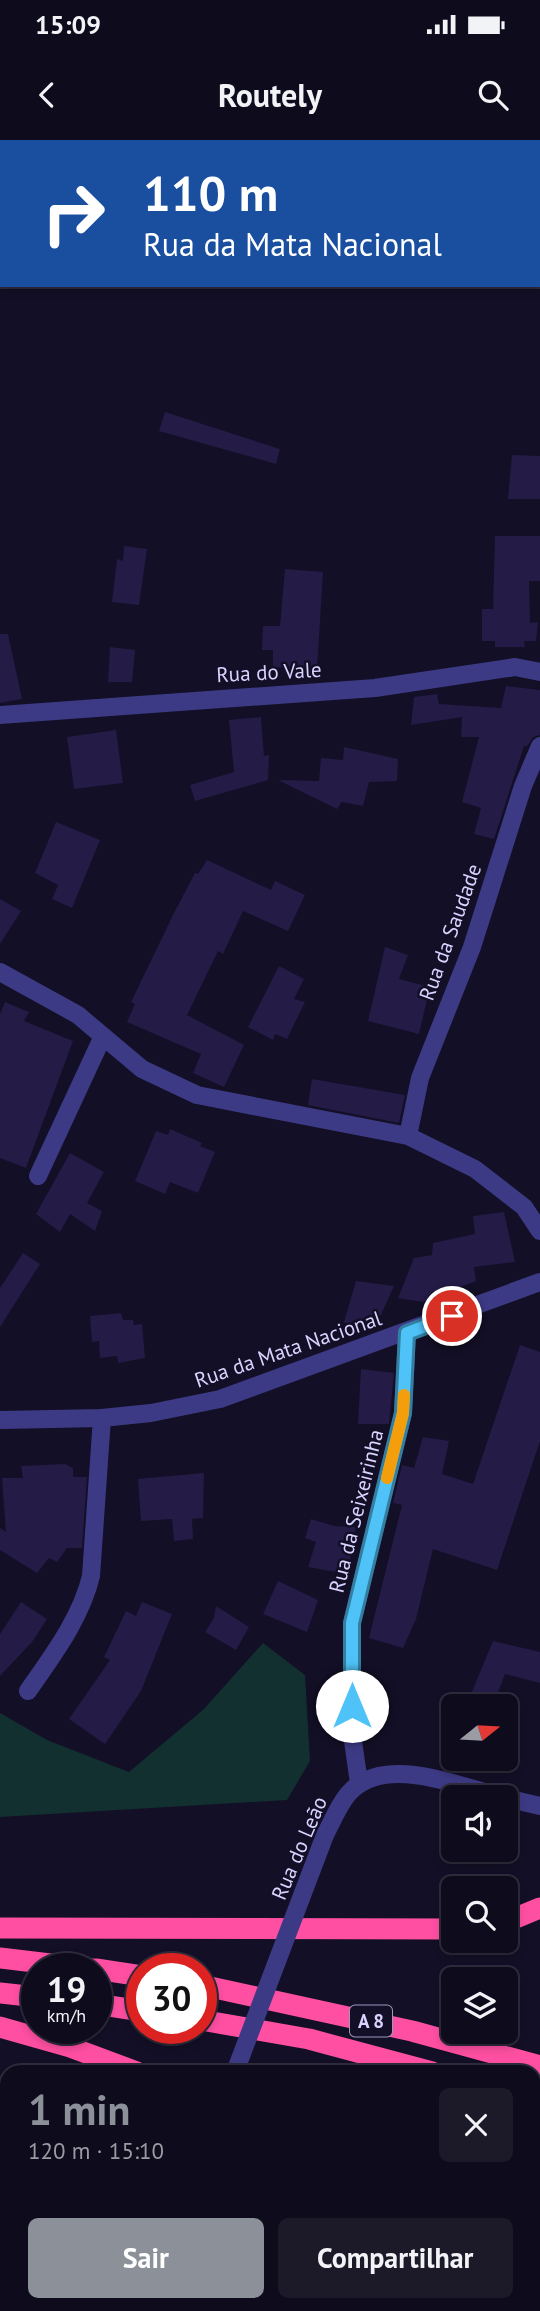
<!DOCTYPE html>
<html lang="pt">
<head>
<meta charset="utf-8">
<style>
  :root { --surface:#0e0b1c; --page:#1c1929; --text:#f1f3f6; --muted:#9b9ba3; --line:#2e2b3b; --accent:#8c9099 }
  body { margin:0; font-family:"PT Sans",sans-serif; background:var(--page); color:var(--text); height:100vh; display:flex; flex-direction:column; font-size:26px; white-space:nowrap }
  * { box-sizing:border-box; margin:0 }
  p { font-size:23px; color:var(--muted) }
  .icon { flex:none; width:38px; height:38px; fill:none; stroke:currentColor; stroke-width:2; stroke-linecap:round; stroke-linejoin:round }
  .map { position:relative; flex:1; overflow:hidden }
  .sheet { position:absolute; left:0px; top:1925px; width:541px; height:247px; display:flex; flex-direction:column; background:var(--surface); border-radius:21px 21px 0 0; box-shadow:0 4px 10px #0003,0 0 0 2px var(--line) }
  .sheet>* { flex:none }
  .banner { position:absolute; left:0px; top:0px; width:541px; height:147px; box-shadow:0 4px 10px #0003,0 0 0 2px var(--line); background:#1a4fa0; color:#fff; overflow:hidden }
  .needle { width:46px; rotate:72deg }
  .fabs { position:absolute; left:441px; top:1554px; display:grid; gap:14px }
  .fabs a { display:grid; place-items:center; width:77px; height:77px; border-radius:10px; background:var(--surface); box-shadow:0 4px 10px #0003,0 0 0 2px var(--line); font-size:35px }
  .speed { position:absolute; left:21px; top:1813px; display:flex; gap:14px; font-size:35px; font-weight:700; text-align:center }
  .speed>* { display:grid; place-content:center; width:91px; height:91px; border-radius:50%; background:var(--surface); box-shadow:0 4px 10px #0003,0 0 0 2px var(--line); line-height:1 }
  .speed small { font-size:18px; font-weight:400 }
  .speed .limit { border:10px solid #d22; background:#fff; color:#111 }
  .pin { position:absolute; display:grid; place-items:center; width:60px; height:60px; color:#fff; margin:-30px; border:4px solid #fff; border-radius:50%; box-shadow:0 2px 7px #0007 }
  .me { position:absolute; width:77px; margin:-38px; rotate:0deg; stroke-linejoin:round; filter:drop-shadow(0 0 5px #0008) }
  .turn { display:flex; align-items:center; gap:24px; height:147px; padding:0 28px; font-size:32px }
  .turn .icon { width:91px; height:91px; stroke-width:2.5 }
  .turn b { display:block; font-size:49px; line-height:60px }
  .round { display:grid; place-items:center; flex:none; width:74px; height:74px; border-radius:10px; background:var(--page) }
  .head { display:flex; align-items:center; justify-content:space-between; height:119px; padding:0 28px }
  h1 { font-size:42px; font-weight:800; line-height:52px; color:var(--accent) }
  .button { display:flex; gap:14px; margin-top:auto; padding:14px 28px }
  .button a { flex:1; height:80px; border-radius:10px; background:var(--accent); color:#fff; font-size:28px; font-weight:800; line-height:80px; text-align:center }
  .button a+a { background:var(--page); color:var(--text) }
  .status { display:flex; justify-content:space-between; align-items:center; height:49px; padding:0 35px; background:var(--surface); direction:ltr }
  .status svg { height:19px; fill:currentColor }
  header { display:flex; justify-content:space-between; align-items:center; height:91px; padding:0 28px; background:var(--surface); font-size:32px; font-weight:800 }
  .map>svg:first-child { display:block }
</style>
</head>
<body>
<div class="status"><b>15:09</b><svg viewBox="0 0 49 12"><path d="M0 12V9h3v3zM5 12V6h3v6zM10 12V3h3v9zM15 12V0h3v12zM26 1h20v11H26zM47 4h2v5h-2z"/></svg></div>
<header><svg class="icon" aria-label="back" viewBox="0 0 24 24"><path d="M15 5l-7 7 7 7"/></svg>Routely<svg class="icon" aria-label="search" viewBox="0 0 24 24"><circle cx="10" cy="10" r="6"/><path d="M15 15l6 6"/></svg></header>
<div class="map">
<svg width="540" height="2171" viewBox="0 0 540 2171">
  <rect width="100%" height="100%" fill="#130f26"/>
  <path fill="#12302f" d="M263 1503 305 1535 310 1621 287 1660 0 1677V1573L47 1600 129 1632 204 1569Z
    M0 1966 7 1967V2165H153L155 2171H0Z"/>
  <path fill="#241b47" d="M165 272 280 309 276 324 159 291Z
    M512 315 540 316V359H508Z
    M495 396H540V441H529L530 483 538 482 536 501H524L525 507H495V501H482V469H493Z
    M124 406 147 409 139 465 112 462 117 419 123 421Z
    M285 429 323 432 317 529 273 527V510H262L263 486H280Z
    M0 494H8L22 559 0 563Z
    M110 507 135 510 132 542H108Z
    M506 546 540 550V595L533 597 527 606H524L494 699 474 694 481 668 462 662 479 597H461L462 577 411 585 414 557 437 554 439 564 501 568Z
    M261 577 264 616 269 615 268 640 195 661 190 645 234 632 229 580Z
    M116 590 123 643 74 649 67 597Z
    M344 607 398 619 397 641 369 642 363 666 342 662 337 669 278 640 319 641 321 618 343 620Z
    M56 682 100 700 72 768 52 759 58 745 35 733Z
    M207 720 271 750 275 741 305 755 288 791 243 771 223 814 218 811 187 875 244 905 224 947 193 933 201 914 127 882 135 864 131 862 174 773 195 733 198 734Z
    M0 759 21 771 0 804Z
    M385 807 408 815 399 839 430 847 419 894 368 881Z
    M279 826 304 839 294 859 305 862 287 899 275 894 273 900 248 887Z
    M5 862 29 872 24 881 73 901 26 1028 0 1018V874Z
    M312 939 405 955 399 983 308 965Z
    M170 989 202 1003 200 1006 215 1012 198 1053 170 1042 165 1054 135 1041 156 991 168 995Z
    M70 1013 104 1032 87 1063 102 1071 95 1091 70 1074 60 1092 36 1074Z
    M504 1072 515 1122 474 1127 476 1141 423 1162 398 1158 414 1118 432 1115 433 1103 475 1094 473 1076Z
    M23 1113 40 1124 0 1187V1148Z
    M356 1141 394 1146 374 1190 358 1192 344 1182Z
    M121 1173 123 1180H133L134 1185 142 1184 145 1218 118 1223 117 1216 100 1218 99 1201 92 1202 90 1176Z
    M520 1205 540 1212V1301L497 1430 433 1409 416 1479 403 1508 369 1498 402 1365 393 1363 402 1325 414 1328 423 1297 449 1301 442 1334 473 1344Z
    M361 1229 394 1233 389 1284H358Z
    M65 1324 73 1328V1337H87L82 1408H67L57 1422 49 1418 37 1433 0 1410V1388L6 1392 2 1338H23L21 1326Z
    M204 1333 203 1378 192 1379 193 1399 174 1401 172 1379 141 1381 138 1339Z
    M311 1379 334 1386 356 1387 347 1434 308 1427 316 1402 305 1398Z
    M278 1441 318 1460 307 1492 263 1474Z
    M21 1462 47 1479 32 1502 0 1536V1494Z
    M142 1462 172 1474 141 1551 105 1604 69 1579 110 1520 104 1517 126 1471 136 1476Z
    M216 1466 249 1487 236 1510 205 1492 214 1478Z
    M493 1501 540 1512V1543L505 1534 493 1566H466Z"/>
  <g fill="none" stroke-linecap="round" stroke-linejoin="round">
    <path stroke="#3d3a85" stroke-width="18" d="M0 575 375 548 515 527 540 532
      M0 832 78 875 142 929 197 955 408 996 475 1029 524 1067 540 1091
      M408 996 420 938 472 807 523 646 540 606
      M38 1036 103 896
      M28 1551C53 1515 81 1478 91 1436L102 1278
      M359 1643 352 1594V1483L403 1273 407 1193
      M506 1658 540 1666
      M325 1695C332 1682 339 1664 349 1653 385 1613 459 1647 503 1657
      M181 2165 182 2171"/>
    <path stroke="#3d3a85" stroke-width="18" d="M0 1280 102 1278 151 1273 220 1259 540 1142"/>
    <path stroke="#c25bff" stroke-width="18" d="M534 2128 540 2105
      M522 2171 524 2165"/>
    <path stroke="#ff4fa3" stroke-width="21" d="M506 1782 540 1768
      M0 1788 453 1789
      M0 1818 92 1829
      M96 1829 142 1836
      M201 1845 412 1891 540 1926
      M0 1853 37 1857
      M96 1864 142 1871
      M201 1880 309 1899 432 1932
      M0 1887 70 1907 137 1932
      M534 1960 540 1962
      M461 2165 464 2171"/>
    <path stroke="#3d3a85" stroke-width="18" d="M235 1932 325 1695"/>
  </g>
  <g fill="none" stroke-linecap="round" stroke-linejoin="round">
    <g stroke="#337fa1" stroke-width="18">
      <path id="route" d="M352 1566V1483L403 1273 407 1193 452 1176"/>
    </g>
    <use href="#route" stroke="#4fc3f7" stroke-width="12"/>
    <path stroke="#f59e0b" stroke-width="12" d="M387 1338 403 1273 404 1255"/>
  </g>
  <g text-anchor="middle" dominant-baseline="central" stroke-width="5" stroke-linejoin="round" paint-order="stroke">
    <rect fill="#130f26" stroke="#9e99be" stroke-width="2" x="350" y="1865.5" width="42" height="31" rx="5"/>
    <g font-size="19" font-weight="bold" fill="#d9d4ff">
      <text x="371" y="1881">A 8</text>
    </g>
    <g font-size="21" fill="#d9d4ff" stroke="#130f26">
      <text transform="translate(269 532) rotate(-3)">Rua do Vale</text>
      <text transform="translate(450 792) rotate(-70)">Rua da Saudade</text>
      <text transform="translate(288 1209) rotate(-19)">Rua da Mata Nacional</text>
      <text transform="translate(356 1371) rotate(-76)">Rua da Seixeirinha</text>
      <text transform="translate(299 1708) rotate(-67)">Rua do Leão</text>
    </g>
  </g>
</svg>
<div class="fabs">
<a><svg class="needle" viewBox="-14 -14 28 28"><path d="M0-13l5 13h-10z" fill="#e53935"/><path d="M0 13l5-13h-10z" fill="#9b9ba3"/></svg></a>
<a><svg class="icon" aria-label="sound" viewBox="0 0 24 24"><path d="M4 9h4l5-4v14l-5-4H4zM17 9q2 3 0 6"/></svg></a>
<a><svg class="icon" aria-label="search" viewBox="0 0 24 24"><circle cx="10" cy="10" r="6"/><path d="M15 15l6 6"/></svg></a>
<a><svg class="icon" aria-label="layers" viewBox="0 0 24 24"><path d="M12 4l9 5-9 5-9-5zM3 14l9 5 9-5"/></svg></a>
</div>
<div class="speed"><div>19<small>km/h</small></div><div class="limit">30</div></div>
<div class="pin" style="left:452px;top:1176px;background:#d93025"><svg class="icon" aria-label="arrive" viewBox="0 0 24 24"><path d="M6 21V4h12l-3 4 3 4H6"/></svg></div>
<svg class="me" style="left:352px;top:1566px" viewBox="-20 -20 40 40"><circle r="19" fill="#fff"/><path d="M0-13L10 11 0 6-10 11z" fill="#4fc3f7"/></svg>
<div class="banner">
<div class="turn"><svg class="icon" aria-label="right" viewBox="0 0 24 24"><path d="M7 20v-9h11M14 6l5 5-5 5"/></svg><div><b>110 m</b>Rua da Mata Nacional</div></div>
</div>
<section class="sheet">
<div class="head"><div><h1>1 min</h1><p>120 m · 15:10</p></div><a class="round"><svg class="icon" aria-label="close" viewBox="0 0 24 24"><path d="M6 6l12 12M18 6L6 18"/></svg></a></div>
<div class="button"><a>Sair</a><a>Compartilhar</a></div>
</section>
</div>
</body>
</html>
